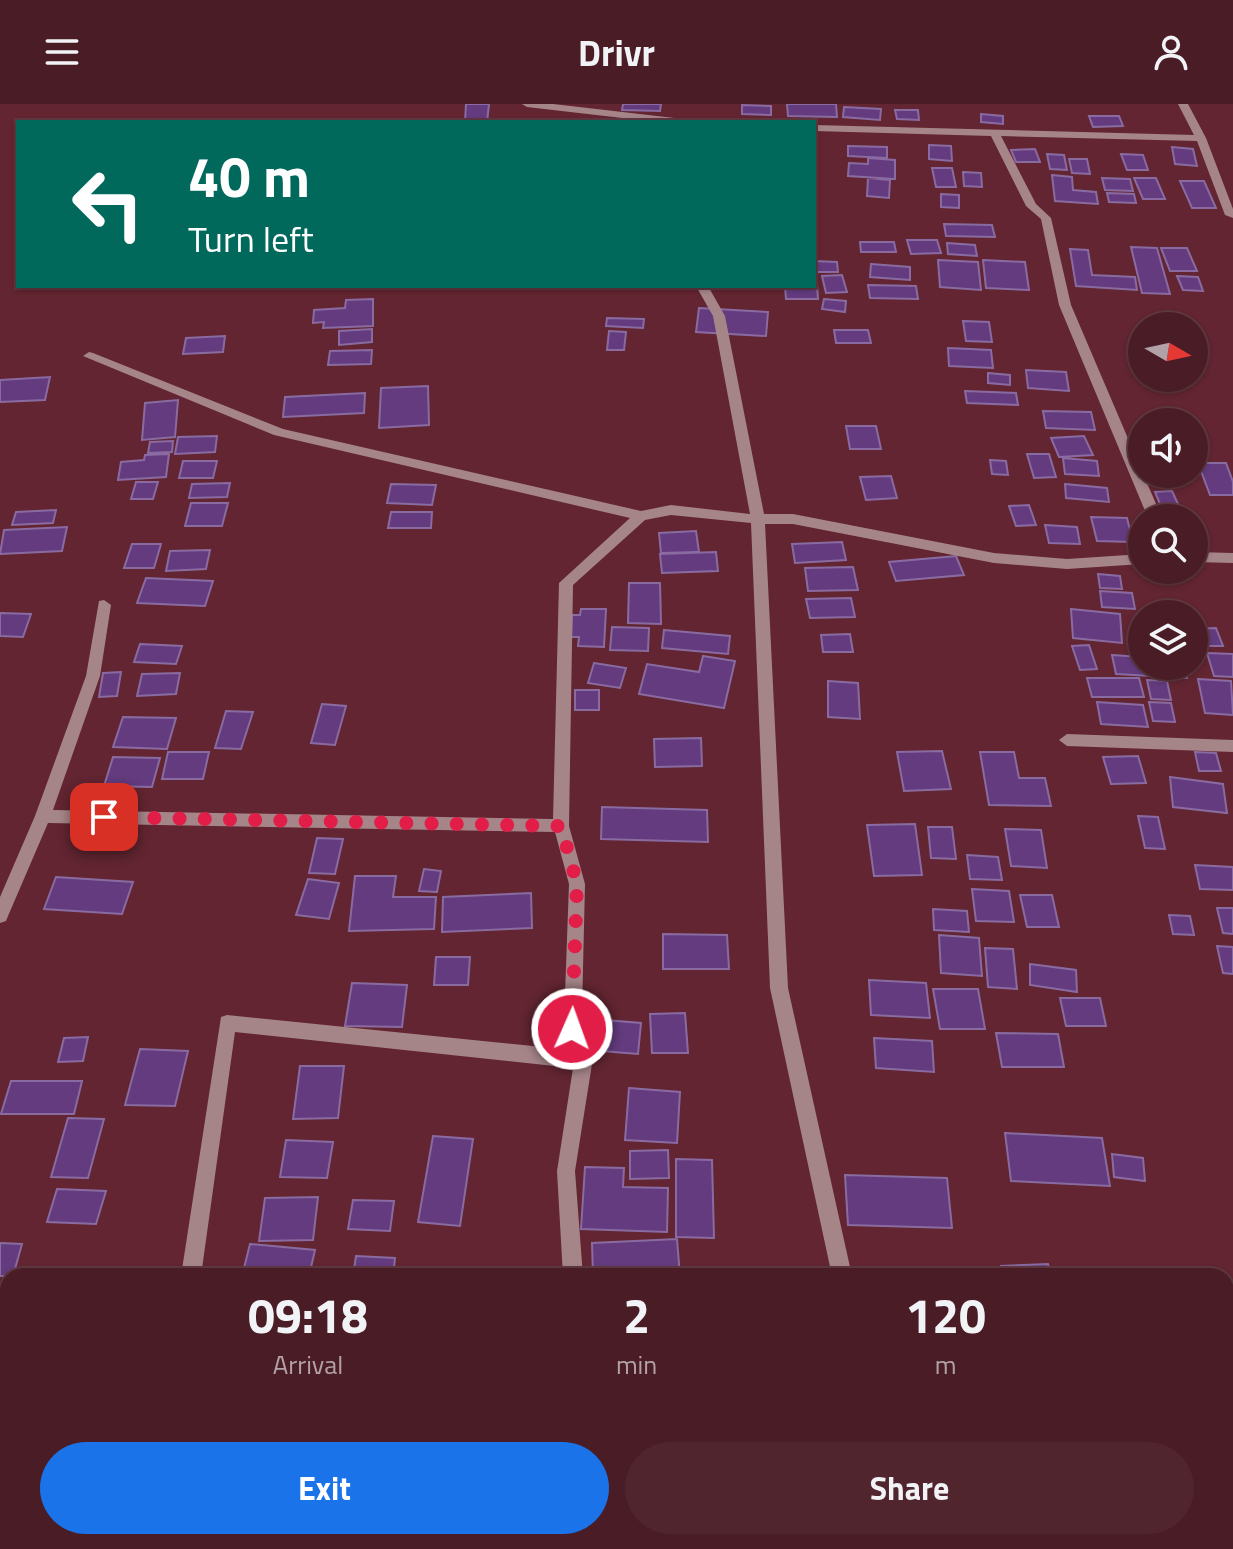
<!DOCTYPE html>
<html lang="en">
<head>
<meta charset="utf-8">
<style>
  :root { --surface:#4a1c25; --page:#51252d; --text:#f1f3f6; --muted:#b2a1a7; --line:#613a42; --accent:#1a73e8 }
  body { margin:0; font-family:"Titillium Web",sans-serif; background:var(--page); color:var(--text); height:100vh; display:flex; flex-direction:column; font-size:30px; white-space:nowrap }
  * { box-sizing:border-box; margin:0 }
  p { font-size:26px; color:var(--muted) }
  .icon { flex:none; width:44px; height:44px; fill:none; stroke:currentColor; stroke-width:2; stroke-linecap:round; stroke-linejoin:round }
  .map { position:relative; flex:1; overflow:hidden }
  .sheet { position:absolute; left:0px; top:1164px; width:1234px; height:282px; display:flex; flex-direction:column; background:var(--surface); border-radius:24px 24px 0 0; box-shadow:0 2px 6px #0004,0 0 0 2px var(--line) }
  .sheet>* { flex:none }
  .guide { position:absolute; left:16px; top:16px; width:800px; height:168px; border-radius:0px; box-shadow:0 2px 6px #0004,0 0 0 2px var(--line); background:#00695c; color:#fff; overflow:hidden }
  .needle { width:52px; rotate:99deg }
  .fabs { position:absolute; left:1128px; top:208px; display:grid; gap:16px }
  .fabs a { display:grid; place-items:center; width:80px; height:80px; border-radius:50%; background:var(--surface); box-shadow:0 2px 6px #0004,0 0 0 2px var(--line); font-size:40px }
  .pin { position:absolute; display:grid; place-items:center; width:68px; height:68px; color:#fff; margin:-34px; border-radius:16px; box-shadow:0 4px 12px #0006 }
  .me { position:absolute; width:88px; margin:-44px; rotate:2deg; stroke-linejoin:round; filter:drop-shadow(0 0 6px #0008) }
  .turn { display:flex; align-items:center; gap:28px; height:168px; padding:0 40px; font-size:36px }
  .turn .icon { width:104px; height:104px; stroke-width:2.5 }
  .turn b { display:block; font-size:56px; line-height:68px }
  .eta { display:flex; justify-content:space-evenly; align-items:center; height:136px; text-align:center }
  .eta b { font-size:48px; font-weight:700; line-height:56px }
  .cta { display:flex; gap:16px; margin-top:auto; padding:16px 40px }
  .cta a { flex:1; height:92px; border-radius:48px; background:var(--accent); color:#fff; font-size:32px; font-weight:700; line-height:92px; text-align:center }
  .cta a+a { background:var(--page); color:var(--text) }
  header { display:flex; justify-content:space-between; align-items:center; height:104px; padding:0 40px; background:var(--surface); font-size:36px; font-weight:700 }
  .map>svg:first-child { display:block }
</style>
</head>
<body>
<header><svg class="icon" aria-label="menu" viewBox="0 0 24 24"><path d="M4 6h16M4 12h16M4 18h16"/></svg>Drivr<svg class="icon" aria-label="person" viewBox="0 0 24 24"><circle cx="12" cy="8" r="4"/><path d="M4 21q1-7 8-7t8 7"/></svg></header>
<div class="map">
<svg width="1233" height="1445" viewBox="0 0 1233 1445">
  <rect width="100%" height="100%" fill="#622531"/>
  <path fill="#633b7e" stroke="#8a6ba1" stroke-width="2" d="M466 0H489L487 18H465Z
    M623 0H661L660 7 622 6Z
    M787 0H836L837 13 788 12Z
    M742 1 771 2V11L742 10Z
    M844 3 881 5 880 16 843 13Z
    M895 6H918L919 16 897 15Z
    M981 10 1003 12V20L981 18Z
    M1089 12H1119L1123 22 1093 23Z
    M929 41 951 42 952 57 929 55Z
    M848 42 887 43V54L848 52Z
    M1172 43 1193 45 1197 62 1175 60Z
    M1035 45 1040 58H1016L1011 46Z
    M1047 50 1064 51 1067 66 1050 65Z
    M1121 50 1143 51 1148 66H1127Z
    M868 54 895 56V75L848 72 849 59 868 60Z
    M1069 55H1087L1090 70 1072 69Z
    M932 64H952L956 83H936Z
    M963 68 981 69 982 83 964 82Z
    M1052 71 1072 73 1073 86 1096 88 1098 100 1055 97Z
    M868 74 890 76 889 94 867 92Z
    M1102 74 1130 75 1133 87 1105 86Z
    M1134 74H1156L1165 95H1143Z
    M1180 77H1204L1216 104H1192Z
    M1107 89 1134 90 1136 99 1109 98Z
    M941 90 959 91V104L941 103Z
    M944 120 992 121 995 133 946 132Z
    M907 136H937L941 149 911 150Z
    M860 138H894L896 148H861Z
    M947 139 975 141 977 152 948 150Z
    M1131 143 1157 144 1170 190 1142 189Z
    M1161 144H1187L1197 167H1170Z
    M1070 145 1088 146 1092 171 1135 173 1137 186 1076 182Z
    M938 156 978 158 981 186 940 183Z
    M983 156 1025 158 1029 186 986 184Z
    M814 157 837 158 838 168H814Z
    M871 160 910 163V176L870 173Z
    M842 171 847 188 826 189 822 172Z
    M1177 172 1198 173 1203 187 1183 186Z
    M814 180H817L818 195H786L785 182Z
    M868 181 916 182 918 195 870 194Z
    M373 195V222L323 224 324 218 313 219 314 206 345 204 346 196Z
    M824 195 846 197 845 208 822 205Z
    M699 204 768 208 766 232 696 228Z
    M607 214 644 215 643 224 606 222Z
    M963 217 989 218 992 238 966 237Z
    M372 225V238L339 241V227Z
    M834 226H868L871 239H836Z
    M609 227 626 228 624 246H607Z
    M225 232 223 248 183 250 186 234Z
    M948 244 991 246 993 264 949 262Z
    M372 246 371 260 328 261 330 247Z
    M1026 266 1066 268 1069 287 1028 284Z
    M988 269 1010 271V281L988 279Z
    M50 273 45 296 0 298V276Z
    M428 282 429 321 379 324 381 284Z
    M965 287 1016 289 1018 301 967 299Z
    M365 289 364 309 283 313 285 293Z
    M178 296 175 333 142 336 145 299Z
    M1043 307 1091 308 1095 326 1046 324Z
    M846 322H876L881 345H850Z
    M217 332 215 348 175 350 178 333Z
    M1084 332 1093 351 1059 353 1051 334Z
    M173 337 172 348 148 349 150 338Z
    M169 350 166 373 118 376 121 358 144 356 145 351Z
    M1027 350H1049L1056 373 1034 374Z
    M1063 354 1097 357 1099 372 1065 370Z
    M990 356 1006 357 1008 371 992 370Z
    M183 357H217L213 374H179Z
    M1198 359H1226L1233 378V391H1210Z
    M891 372 897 394 866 396 860 373Z
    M136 378H158L153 395H131Z
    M230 379 227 393 189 394 192 380Z
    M391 380 436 381 432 401 387 399Z
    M1065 380 1107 384 1109 398 1066 394Z
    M1172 387 1183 411 1165 412 1155 388Z
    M191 399H228L222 422H185Z
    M1029 401 1036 421 1016 422 1009 402Z
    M56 406 53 419 12 421 16 408Z
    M391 408H432L431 424H388Z
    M1091 413 1127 414 1133 438 1097 437Z
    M1045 421 1077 423 1080 440 1049 439Z
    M67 423 62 447 0 450 4 426Z
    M696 427 699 448 661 449 659 429Z
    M842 438 846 456 795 459 792 440Z
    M132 440H161L154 464H124Z
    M210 446 206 465 166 467 170 447Z
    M716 448 718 467 662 469 660 450Z
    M956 452 964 471 896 477 889 458Z
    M853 463 858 486 808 487 805 464Z
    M1098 470 1120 472 1122 485 1100 484Z
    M146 474 213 477 205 502 137 499Z
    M629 479H660L661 520 628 519Z
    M1100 487 1132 489 1135 505 1102 503Z
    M851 494 855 513 810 514 806 495Z
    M581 505H606L604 543 578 542 579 533H571L572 511H580Z
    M1071 505 1120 510 1122 539 1073 534Z
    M0 509 31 510 23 533 0 532Z
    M612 523 649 524 648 547 610 546Z
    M1216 524 1223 542H1200L1194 525Z
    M664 526 730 532 728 550 662 544Z
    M850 530 853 548H823L821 531Z
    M140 540 182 542 176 560 134 558Z
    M1089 541 1097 565 1080 566 1072 542Z
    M1207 549 1233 550V573L1214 572Z
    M1112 551 1142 553V562H1185L1187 574 1116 570Z
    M703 552 735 557 724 604 639 590 647 560 699 568Z
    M594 559 626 564 620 584 588 579Z
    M121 568 117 592 99 593 103 569Z
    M180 569 176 590 137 592 142 570Z
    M1087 574H1139L1144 593H1092Z
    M1198 575 1231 577 1233 611 1205 609Z
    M1147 576 1167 577 1171 596 1151 595Z
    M828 577 858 579 860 615 828 613Z
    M575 586H599V606H575Z
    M1097 598 1143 601 1148 623 1101 620Z
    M1149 598 1171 599 1175 618 1153 617Z
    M322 600 346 602 335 641 311 639Z
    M226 607 253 608 241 645 215 644Z
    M123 613 176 614 167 645 113 643Z
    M701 634 702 662 655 663 654 635Z
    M942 647 951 685 904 687 897 648Z
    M168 648H209L203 675H162Z
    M980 648H1014L1019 674H1045L1051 702 989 701Z
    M1195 648 1216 649 1221 667H1199Z
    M1138 652 1146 679 1111 680 1103 653Z
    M113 653 160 654 152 683 104 682Z
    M1170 673 1223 680 1227 709 1173 703Z
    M602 703 707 706 708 738 601 735Z
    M1138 712 1158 713 1165 745 1145 744Z
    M915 720 922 771 874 772 867 721Z
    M928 723H952L956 755 931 754Z
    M1005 725 1041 726 1047 764 1011 762Z
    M317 734 343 735 335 770 309 769Z
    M967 751 998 753 1002 776 970 775Z
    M1195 761 1233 763V786L1200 785Z
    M424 765 441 767 437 788 419 787Z
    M355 772H396L393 793H436L434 825 349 827Z
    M56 773 133 778 122 810 44 805Z
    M308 775 339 779 329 815 296 811Z
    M972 785 1009 787 1014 818 976 817Z
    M531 789 532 824 442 828 443 793Z
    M1020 791H1052L1059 823H1027Z
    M1217 804H1233V830L1223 829Z
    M933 805 967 807 969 828 934 826Z
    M1169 811 1190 812 1194 831 1173 830Z
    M663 830 727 831 729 865H663Z
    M939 831 979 834 982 872 941 869Z
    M1217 842 1233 843V870L1223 869Z
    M985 844 1013 845 1017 885 988 883Z
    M436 853H470L468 881H434Z
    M1030 860 1076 866 1077 888 1030 881Z
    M869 876 926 879 930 914 871 911Z
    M352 879 407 881 402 923 345 922Z
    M933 885H978L985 925H940Z
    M1060 894H1100L1106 922H1066Z
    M685 909 688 949H652L650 910Z
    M593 915 641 919 638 950 589 946Z
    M996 929 1058 930 1064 963H1002Z
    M88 933 83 957 58 958 64 934Z
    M874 934 932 937 934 968 876 964Z
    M140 945 188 947 175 1002 125 1001Z
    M300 962H344L338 1014 293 1015Z
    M11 977H82L74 1010H1Z
    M629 984 680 988 677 1039 625 1036Z
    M68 1014 104 1015 88 1074 51 1073Z
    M1005 1029 1102 1034 1110 1082 1011 1077Z
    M433 1032 473 1035 460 1122 418 1118Z
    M286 1036 333 1038 327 1074 280 1073Z
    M668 1046 669 1074 630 1075V1047Z
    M1112 1050 1143 1054 1145 1077 1114 1073Z
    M676 1055 712 1056 714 1134 676 1133Z
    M585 1063 624 1064 623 1083 668 1084 667 1128 581 1125Z
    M845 1071 947 1074 952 1124 848 1121Z
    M57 1085 106 1087 96 1120 47 1118Z
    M318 1093 313 1136 259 1137 265 1094Z
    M353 1096 394 1097 390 1127 348 1125Z
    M677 1135 680 1172H593L592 1139Z
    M0 1139 22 1140 13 1172H0Z
    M250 1140 315 1146 309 1172H242Z
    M356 1152 395 1154 393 1172H353Z
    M1048 1160 1051 1172H1003L1001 1162Z
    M1226 1214H1233V1250L1226 1249Z
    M2 1250 8 1251V1281H0Z
    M3 1308 8 1309V1357L0 1356Z
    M1226 1325H1233V1366H1226Z
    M8 1384V1431H0V1385Z
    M304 1438H353L352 1445H302Z
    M418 1438H458V1445H418Z
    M477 1438H516L515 1445H476Z
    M586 1438H613L612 1445 585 1444Z
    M694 1438H726V1445H694Z
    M794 1438H863V1445H794Z"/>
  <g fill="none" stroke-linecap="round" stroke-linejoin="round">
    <path fill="#a68589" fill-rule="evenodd" d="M522 0H553L683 15 688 18H657L527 3Z
      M1178 0H1188L1206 34 1233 105V114L1225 111 1197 37 1001 32 1036 100 1051 114 1071 201 1162 414H1148L1059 201 1041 115 1026 102 991 32 814 27V21L1194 31Z
      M696 182H708L725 212 764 410H793L994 449 1067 455 1142 450V460L1067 465 994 459 793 420H765L788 884 852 1172H832L770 884 751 419 671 411 645 416 573 481 569 722 585 780 581 950 589 954 592 960 575 1067 583 1172H563L557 1067 573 964 235 928 201 1172H181L221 913 227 911 563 945 569 780 555 728 48 719 8 812 6 817 0 819V793L35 712 86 572 99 497 104 496 111 501 100 572 53 706 553 715 559 479 630 414 274 331 83 252 89 248 93 249 283 325 641 407 671 401 750 410 713 212Z
      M1194 448 1233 449V459L1194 458Z
      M1067 630 1233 636V648L1067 642 1059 636Z
      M136 1438H158L156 1445H134Z
      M881 1438H903L904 1445H882Z"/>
  </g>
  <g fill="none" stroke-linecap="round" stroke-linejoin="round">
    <path stroke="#e11d48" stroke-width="14" stroke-dasharray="0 25.2" d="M104 713 561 722 577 780 572 925"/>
  </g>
</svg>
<div class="fabs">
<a><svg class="needle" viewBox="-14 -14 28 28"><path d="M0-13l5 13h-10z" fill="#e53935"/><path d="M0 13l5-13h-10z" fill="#b2a1a7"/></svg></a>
<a><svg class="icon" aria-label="sound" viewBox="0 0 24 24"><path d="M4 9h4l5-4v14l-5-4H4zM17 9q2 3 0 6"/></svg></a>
<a><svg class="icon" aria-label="search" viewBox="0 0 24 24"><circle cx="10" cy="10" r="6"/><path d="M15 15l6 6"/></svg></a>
<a><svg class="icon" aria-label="layers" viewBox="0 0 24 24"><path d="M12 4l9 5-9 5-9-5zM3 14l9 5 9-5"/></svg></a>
</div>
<div class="pin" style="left:104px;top:713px;background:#d93025"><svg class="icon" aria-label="arrive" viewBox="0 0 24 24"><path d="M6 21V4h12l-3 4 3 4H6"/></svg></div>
<svg class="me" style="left:572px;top:925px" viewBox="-20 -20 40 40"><circle r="17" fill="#e11d48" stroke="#fff" stroke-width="3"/><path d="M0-11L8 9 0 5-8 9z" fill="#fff"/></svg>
<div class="guide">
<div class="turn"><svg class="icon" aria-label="left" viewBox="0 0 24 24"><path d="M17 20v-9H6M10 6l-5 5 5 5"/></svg><div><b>40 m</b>Turn left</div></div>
</div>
<section class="sheet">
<div class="eta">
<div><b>09:18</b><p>Arrival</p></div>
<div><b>2</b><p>min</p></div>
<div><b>120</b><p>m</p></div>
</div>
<div class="cta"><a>Exit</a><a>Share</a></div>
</section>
</div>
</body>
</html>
